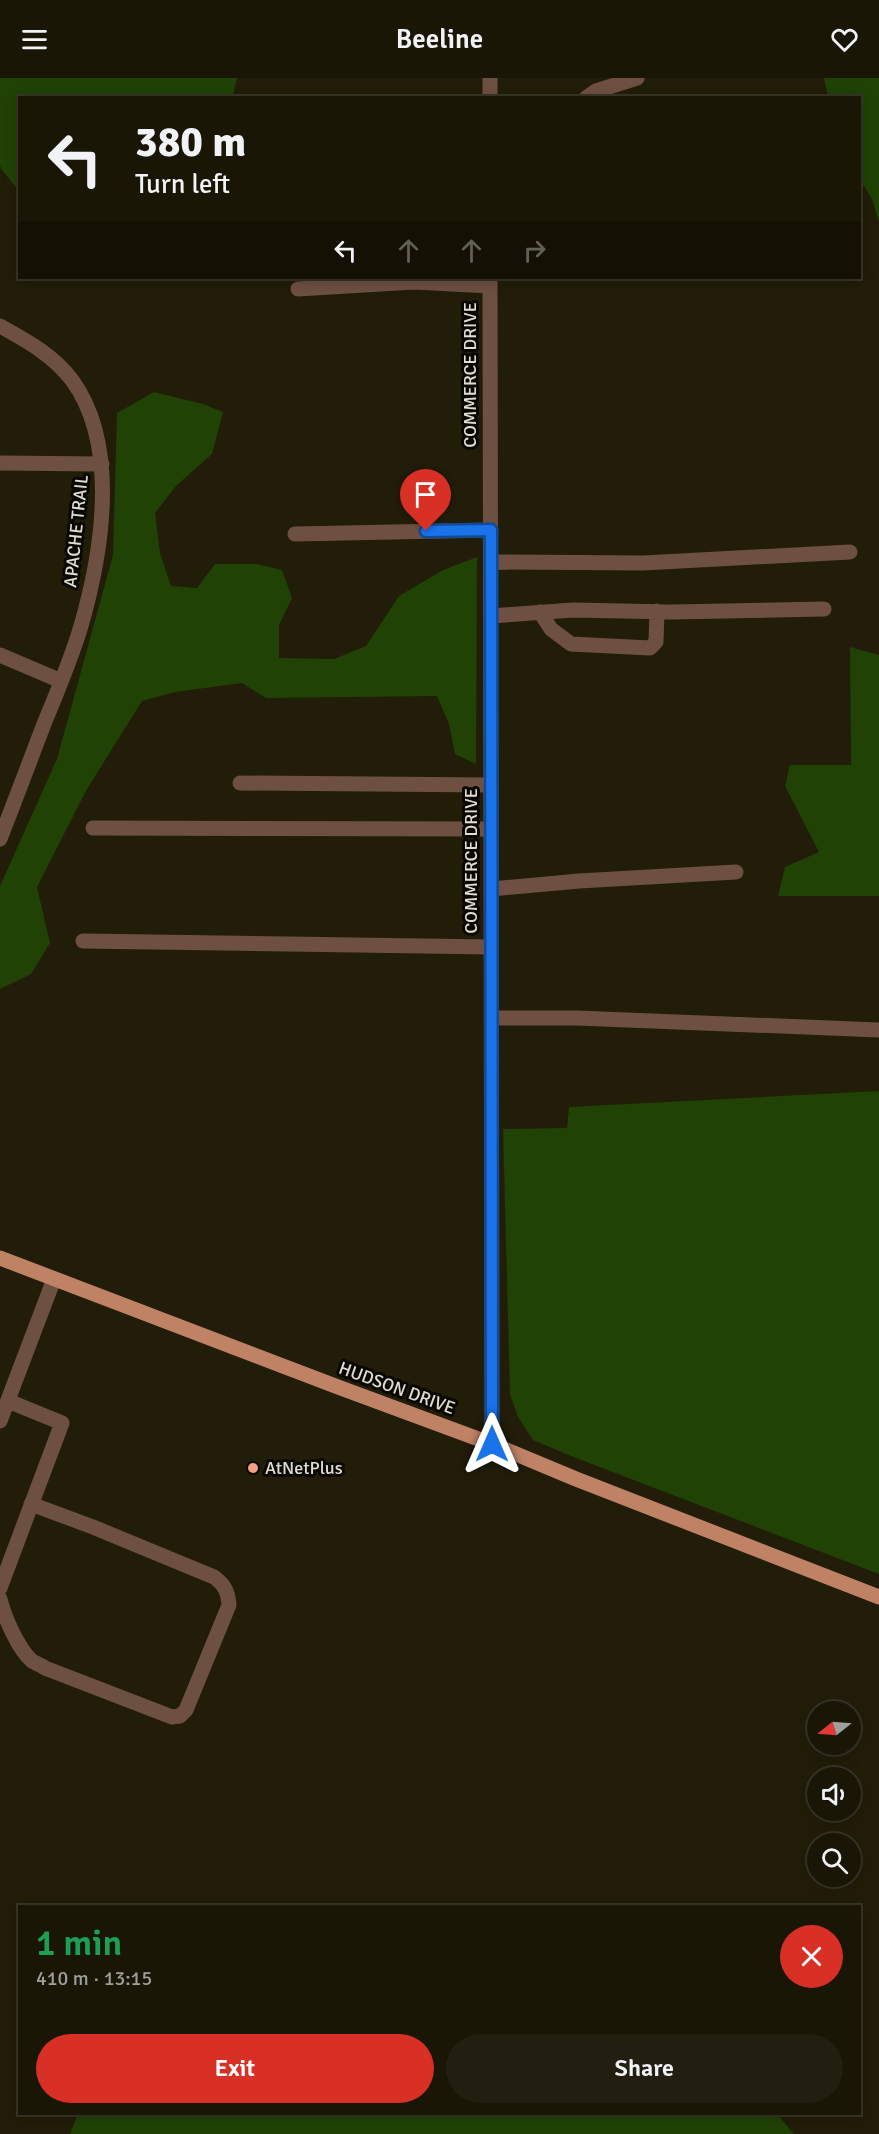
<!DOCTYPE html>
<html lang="en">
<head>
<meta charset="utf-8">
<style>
  :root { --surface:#191606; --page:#221f10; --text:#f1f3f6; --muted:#9f9f9b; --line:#373528; --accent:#d93025 }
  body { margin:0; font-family:Signika,sans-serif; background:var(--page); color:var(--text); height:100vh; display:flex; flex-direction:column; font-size:22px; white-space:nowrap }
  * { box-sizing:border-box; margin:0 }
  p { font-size:20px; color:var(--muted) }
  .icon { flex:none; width:33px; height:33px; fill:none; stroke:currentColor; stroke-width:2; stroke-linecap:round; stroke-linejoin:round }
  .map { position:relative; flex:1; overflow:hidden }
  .panel { position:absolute; left:18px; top:1827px; width:843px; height:210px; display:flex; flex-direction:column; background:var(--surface); border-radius:0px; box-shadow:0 3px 15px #0003,0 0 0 2px var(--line) }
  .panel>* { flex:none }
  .banner { position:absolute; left:18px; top:18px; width:843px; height:183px; border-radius:0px; box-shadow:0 3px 15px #0003,0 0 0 2px var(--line); background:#191606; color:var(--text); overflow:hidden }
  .needle { width:39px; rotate:253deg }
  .fabs { position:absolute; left:807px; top:1623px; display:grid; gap:12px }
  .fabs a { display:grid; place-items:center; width:54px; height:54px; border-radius:50%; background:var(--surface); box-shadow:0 3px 15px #0003,0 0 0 2px var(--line); font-size:30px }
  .pin { position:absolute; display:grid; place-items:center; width:51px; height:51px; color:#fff; margin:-62px -26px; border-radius:50% 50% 50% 0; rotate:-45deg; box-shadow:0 0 6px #0007 }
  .pin .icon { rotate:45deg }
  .me { position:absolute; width:66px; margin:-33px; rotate:0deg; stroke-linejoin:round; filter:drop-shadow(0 0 4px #0008) }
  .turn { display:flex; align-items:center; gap:21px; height:126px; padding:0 18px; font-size:27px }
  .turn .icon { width:78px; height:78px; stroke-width:2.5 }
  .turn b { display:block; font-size:42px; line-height:51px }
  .lanes { display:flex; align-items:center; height:57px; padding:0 18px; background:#0003; justify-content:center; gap:30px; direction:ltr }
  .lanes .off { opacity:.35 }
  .round { display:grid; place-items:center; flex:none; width:63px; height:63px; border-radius:32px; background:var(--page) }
  .overview { display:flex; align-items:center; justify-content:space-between; height:102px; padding:0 18px }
  h1 { font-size:36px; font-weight:600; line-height:45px; color:#1e9e55 }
  .primary-button { display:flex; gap:12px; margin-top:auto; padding:12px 18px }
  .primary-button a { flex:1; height:69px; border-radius:36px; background:var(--accent); color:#fff; font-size:24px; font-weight:600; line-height:69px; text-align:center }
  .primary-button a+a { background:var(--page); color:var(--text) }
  header { display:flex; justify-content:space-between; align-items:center; height:78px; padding:0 18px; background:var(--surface); font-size:27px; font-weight:600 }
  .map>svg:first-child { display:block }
</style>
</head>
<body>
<header><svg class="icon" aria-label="menu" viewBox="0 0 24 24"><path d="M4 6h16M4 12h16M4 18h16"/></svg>Beeline<svg class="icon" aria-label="heart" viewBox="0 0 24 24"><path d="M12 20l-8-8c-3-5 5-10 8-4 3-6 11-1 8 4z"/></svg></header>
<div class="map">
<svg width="879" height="2056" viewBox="0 0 879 2056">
  <rect width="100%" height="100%" fill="#211d08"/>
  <path fill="#204205" d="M0 0H237L233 17 226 19 20 20 19 113 1 91 0 87Z
    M824 0H879V144L872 121 860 102V20L828 19Z
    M154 314 203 326 223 334 212 376 176 408 155 435 160 475 171 508 197 510 215 486H256L282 492 292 520 279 547V580L334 581 366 568 399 518 443 492 477 479 476 686 455 676 449 646 437 618 266 620 242 605 175 614 142 623 87 711 37 809 50 865 31 896 0 911V808L57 681 113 477 117 335Z
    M850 569 879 577V818H778L785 789 819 774 785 708 790 687H851Z
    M879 1013V1496L571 1378 533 1362 518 1339 510 1316 503 1051 567 1050 569 1029Z
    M78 2036H777L794 2056H70Z"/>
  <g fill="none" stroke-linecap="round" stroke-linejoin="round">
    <path stroke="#6e5042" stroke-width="15" d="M490 20V0
      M586 20 596 13 637 0
      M490 200 492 1366
      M298 211 414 204 490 208
      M0 248C27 263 53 277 72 302 120 368 102 475 81 548 71 582 57 614 44 646 29 685 15 723 0 761
      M0 385 102 386
      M295 456 491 452
      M491 484 643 485 850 474
      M540 534 551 551 571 566 650 570 656 564 657 533
      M491 538 573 532 672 534 824 531
      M0 577 61 603
      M240 705 490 707
      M93 750 491 751
      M491 811 579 803 736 794
      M83 863 491 869
      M491 940H577L879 952
      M0 1343 54 1201
      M0 1510 62 1345 8 1323
      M0 1521C4 1538 18 1571 32 1583 35 1585 41 1587 45 1590L172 1639 180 1638 186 1632 229 1527C228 1514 225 1507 214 1499L93 1449 31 1426"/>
    <path stroke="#c08265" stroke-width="15" d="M0 1180 338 1309 492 1366 576 1401 879 1519"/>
  </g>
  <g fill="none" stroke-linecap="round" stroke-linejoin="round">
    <g stroke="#114b97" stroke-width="15">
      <path id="route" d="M426 453 491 452 492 1366"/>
    </g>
    <use href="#route" stroke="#1a73e8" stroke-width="10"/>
  </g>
  <circle fill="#f39f83" stroke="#090702" stroke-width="2" cx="253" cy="1390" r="6"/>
  <g text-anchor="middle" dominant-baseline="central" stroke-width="6" stroke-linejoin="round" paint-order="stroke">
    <g font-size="18" fill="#e0ded1" stroke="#090702">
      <text transform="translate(470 297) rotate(-90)">COMMERCE DRIVE</text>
      <text transform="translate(76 453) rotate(-84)">APACHE TRAIL</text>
      <text transform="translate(471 783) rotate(-90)">COMMERCE DRIVE</text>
      <text transform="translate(397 1310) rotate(20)">HUDSON DRIVE</text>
    </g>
    <g font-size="18" fill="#e0ded1" stroke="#090702" text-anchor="start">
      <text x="265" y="1390">AtNetPlus</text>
    </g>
  </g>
</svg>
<div class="fabs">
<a><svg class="needle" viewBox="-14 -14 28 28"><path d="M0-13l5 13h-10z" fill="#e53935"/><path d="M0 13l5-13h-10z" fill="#9f9f9b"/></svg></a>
<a><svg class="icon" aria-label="sound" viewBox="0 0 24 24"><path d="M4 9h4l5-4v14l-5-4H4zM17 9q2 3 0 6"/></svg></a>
<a><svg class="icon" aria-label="search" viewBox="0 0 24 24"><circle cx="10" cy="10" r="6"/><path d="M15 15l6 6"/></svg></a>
</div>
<div class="pin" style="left:426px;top:453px;background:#d93025"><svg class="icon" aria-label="arrive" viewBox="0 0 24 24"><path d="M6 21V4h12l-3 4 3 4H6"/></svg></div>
<svg class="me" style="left:492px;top:1366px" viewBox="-20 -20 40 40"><path d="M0-17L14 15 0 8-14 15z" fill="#1a73e8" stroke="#fff" stroke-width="4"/></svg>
<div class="banner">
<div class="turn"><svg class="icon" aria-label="left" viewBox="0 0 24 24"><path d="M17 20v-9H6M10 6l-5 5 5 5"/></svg><div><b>380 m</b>Turn left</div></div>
<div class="lanes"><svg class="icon" aria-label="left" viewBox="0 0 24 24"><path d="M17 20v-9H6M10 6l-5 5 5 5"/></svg><svg class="icon off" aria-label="ahead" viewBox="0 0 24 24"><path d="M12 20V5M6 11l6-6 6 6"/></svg><svg class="icon off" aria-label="ahead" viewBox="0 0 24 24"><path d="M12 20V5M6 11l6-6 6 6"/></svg><svg class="icon off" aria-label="right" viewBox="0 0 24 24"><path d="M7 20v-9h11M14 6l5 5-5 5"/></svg></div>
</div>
<section class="panel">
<div class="overview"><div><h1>1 min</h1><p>410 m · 13:15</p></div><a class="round" style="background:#d93025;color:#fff"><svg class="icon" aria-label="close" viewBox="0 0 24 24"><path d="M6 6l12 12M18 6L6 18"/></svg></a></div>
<div class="primary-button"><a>Exit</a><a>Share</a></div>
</section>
</div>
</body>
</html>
